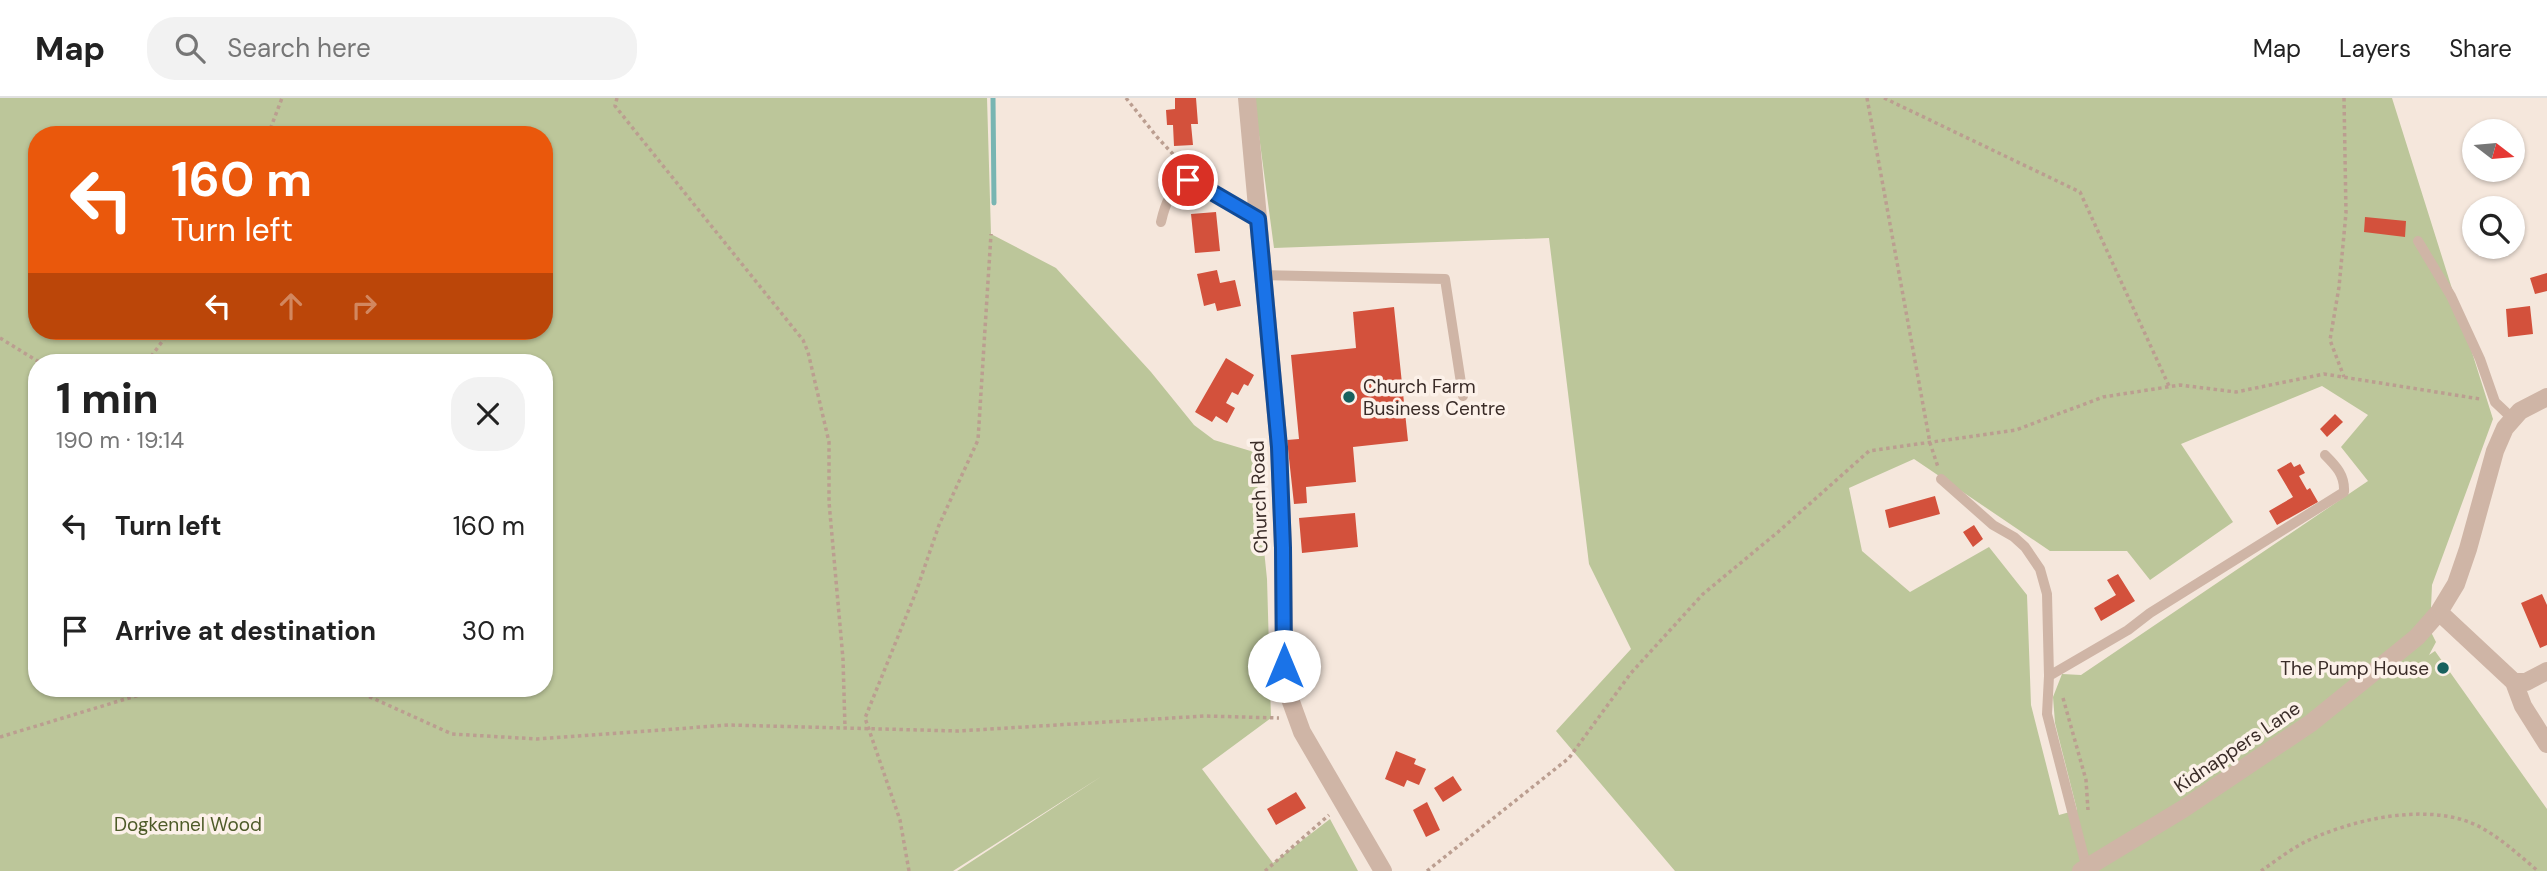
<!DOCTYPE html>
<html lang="en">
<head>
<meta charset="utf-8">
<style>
  :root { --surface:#fff; --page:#f2f2f2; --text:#222; --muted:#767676; --line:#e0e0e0 }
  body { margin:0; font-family:"DM Sans",sans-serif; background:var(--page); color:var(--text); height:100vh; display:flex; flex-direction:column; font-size:26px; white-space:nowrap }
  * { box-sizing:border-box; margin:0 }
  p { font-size:23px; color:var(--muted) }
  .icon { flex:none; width:38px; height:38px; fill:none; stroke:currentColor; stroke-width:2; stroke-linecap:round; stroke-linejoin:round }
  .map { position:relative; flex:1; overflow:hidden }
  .sheet { position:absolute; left:28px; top:256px; width:525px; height:343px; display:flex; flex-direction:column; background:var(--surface); border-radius:28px; box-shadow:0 2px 5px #0004 }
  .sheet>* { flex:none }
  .top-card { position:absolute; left:28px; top:28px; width:525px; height:214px; border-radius:28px; box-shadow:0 2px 5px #0004; background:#ea580c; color:#fff; overflow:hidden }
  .needle { width:46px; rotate:106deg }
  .tools { position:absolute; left:2462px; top:21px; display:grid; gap:14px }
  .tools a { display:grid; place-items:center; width:63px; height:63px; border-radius:50%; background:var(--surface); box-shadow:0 2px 5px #0004; font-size:35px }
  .pin { position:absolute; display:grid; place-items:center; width:60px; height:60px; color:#fff; margin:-30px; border:4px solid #fff; border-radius:50%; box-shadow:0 2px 7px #0007 }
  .me { position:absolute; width:77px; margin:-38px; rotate:0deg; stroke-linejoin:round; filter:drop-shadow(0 0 5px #0008) }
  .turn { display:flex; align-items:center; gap:24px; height:147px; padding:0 28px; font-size:32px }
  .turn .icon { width:91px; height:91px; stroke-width:2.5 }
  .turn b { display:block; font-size:49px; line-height:60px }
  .lanes { display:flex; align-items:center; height:66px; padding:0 28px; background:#0003; justify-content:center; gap:35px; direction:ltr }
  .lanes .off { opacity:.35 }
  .round { display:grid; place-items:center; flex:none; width:74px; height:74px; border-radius:28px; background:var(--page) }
  .overview { display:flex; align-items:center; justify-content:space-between; height:119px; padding:0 28px }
  h1 { font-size:42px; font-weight:800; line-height:52px }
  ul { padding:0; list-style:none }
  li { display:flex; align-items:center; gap:21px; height:105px; padding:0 28px }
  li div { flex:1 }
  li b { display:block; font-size:26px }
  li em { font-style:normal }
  header { display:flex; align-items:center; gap:42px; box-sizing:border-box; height:98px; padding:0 35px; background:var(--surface); border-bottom:2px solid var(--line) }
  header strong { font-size:33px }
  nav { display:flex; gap:38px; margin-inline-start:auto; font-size:24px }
  .search { width:490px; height:63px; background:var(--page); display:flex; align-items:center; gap:18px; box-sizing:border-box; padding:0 24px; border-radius:28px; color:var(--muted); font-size:26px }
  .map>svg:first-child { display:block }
</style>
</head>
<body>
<header>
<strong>Map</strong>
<div class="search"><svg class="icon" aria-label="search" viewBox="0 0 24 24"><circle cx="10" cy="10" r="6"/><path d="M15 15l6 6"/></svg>Search here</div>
<nav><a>Map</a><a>Layers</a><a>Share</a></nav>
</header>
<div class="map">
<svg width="2547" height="773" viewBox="0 0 2547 773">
  <rect width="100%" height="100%" fill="#f5e7dc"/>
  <path fill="#bcc69a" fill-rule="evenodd" d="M0 0H987L991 136 1056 170 1151 274 1194 327 1214 342 1254 354 1267 481 1271 620 1202 671 1273 765 1330 721 1358 773H957L1102 678 953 773H0ZM37 37H544V233H37ZM37 264H544V590H37Z
    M1254 0H2392L2493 321 2432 487 2430 532 2436 544 2429 557 2435 553 2547 711V773H1675L1556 633 1631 551 1589 466 1549 140 1274 150ZM2322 288 2368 317 2341 349 2368 383 2081 577 2062 576 2053 599 2055 625 2077 712 2059 717 2031 607 2027 497 1989 449 1910 494 1862 453 1849 390 1914 361 2050 453H2127L2150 482 2233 424 2181 346Z"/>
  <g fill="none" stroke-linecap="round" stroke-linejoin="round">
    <path stroke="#78b5b2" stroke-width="5" d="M993 0 994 105"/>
  </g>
  <path fill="#d3513c" d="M1175 0H1196L1198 26H1191L1193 47 1174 48 1173 27H1167L1166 12 1175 11Z
    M1216 114 1220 153 1195 155 1191 116Z
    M2365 119 2406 123 2405 139 2364 134Z
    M1217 172 1220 185 1235 182 1241 208 1217 213 1215 205 1204 208 1197 176Z
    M2547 175V193L2535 196 2530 180Z
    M2530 208 2533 236 2508 239 2506 211Z
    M1394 209 1408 343 1353 349 1356 384 1306 389 1307 405 1294 406 1287 342 1299 341 1291 257 1356 250 1353 214Z
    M1226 260 1254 277 1248 288 1244 286 1238 297 1232 294 1226 305 1235 310 1227 325 1216 318 1212 324 1195 314Z
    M2335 316 2343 324 2327 339 2320 331Z
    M2291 364 2294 369 2300 366 2305 375 2299 378 2307 392 2310 390 2318 404 2277 427 2269 413 2293 399 2277 372Z
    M1935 398 1940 416 1889 430 1885 412Z
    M1355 415 1358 449 1302 455 1299 420Z
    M1974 427 1983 441 1973 449 1963 434Z
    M2118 476 2135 503 2101 523 2094 510 2116 497 2107 482Z
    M2542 496 2547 507V547L2540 550 2521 505Z
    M1396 653 1416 661 1414 666 1426 671 1419 687 1407 682 1404 689 1385 681Z
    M1453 678 1462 692 1443 704 1434 690Z
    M1296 694 1306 710 1276 727 1267 711Z
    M1427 704 1440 732 1426 739 1413 712Z"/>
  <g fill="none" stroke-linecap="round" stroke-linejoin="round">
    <path stroke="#bb9e90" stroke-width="3.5" stroke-dasharray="3.5 3.5" stroke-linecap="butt" d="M617 0 615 8 803 242 808 254 829 344V404L843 561 845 630
      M1126 0 1157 39 1185 69
      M1867 0 1930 345 1938 369
      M1884 0 2080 94 2169 288
      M2344 0 2346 115 2339 189 2330 242 2344 279
      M268 37 282 0
      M0 240 39 264
      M147 264 170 233
      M350 590 452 636 537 641 729 627 958 633 1205 618 1279 620
      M2063 600 2086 682 2088 712
      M0 639 162 590
      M909 773 900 722 865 620 916 494 939 427 978 342 991 136
      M1265 773 1329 717
      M1427 773 1569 660 1631 575 1703 496 1778 434 1869 353 2016 332 2103 299 2180 287 2236 294 2324 276 2480 301
      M2261 773C2274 764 2287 754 2301 746 2350 721 2432 702 2482 730 2503 742 2520 758 2538 773"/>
    <path stroke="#cfb5a6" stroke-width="10" d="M1161 124C1165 106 1171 90 1188 82L1198 86 1258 121
      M2418 143 2451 198 2480 261 2495 304 2513 321
      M1264 177 1445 181 1463 298
      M1941 381 1993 427 2014 439 2025 449 2040 471 2047 496 2049 578 2047 616 2087 771
      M2049 578 2128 532 2150 515 2344 394C2345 377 2336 368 2325 357"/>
    <path stroke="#cfb5a6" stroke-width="18" d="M2439 514 2514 584 2523 608 2547 646
      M2514 584H2526L2547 573
      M2081 773 2183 711 2311 625 2417 539 2439 514 2456 486 2468 451 2495 353 2505 330 2520 313 2547 299"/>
    <path stroke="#cfb5a6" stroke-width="18" d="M1247 0 1279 349 1283 450 1284 568 1290 601 1302 634 1383 773"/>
  </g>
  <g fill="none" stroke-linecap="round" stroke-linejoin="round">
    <g stroke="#114b97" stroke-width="18">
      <path id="route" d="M1188 82 1198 86 1258 121 1279 349 1283 450 1284 568"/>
    </g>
    <use href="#route" stroke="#1a73e8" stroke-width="12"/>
  </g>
  <g fill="#18615e" stroke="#fcf1e9" stroke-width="2.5">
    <circle cx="1349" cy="299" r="7"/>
    <circle cx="2443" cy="570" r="7"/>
  </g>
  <g text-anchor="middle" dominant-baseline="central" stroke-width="7" stroke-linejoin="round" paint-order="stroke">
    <g font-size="19" fill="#3a2c28" stroke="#fcf1e9" text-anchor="start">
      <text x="1363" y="288">Church Farm<tspan x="1363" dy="22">Business Centre</tspan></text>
      <text x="2429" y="570" text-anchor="end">The Pump House</text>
    </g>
    <g font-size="19" fill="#3a2c28" stroke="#fcf1e9">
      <text transform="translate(1259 399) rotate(-92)">Church Road</text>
      <text transform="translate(2237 649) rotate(-34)">Kidnappers Lane</text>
    </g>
    <g font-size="19" fill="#4e5b29" stroke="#fcf1e9">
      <text x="188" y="726">Dogkennel Wood</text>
    </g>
  </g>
</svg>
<div class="tools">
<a><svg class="needle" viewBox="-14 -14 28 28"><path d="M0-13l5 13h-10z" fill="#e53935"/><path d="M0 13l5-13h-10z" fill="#767676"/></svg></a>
<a><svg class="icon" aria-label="search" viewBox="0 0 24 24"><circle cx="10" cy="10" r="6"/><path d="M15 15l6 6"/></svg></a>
</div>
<div class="pin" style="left:1188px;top:82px;background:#d93025"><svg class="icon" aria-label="arrive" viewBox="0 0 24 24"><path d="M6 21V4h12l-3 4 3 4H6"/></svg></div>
<svg class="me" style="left:1284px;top:568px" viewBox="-20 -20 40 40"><circle r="19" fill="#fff"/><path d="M0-13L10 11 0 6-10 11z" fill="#1a73e8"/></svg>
<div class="top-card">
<div class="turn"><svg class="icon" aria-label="left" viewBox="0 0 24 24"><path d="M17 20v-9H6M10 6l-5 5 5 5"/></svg><div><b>160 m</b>Turn left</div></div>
<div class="lanes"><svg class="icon" aria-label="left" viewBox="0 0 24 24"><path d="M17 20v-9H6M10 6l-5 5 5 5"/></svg><svg class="icon off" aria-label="ahead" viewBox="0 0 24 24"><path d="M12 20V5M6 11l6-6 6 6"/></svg><svg class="icon off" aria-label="right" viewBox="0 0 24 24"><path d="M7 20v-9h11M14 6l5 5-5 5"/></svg></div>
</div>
<section class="sheet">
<div class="overview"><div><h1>1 min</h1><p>190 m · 19:14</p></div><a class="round"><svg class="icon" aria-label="close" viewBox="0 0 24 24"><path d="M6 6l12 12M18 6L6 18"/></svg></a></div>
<ul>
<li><svg class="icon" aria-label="left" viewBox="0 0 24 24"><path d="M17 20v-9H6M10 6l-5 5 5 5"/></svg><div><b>Turn left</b></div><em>160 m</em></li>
<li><svg class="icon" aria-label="arrive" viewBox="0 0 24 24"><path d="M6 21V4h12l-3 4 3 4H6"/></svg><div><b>Arrive at destination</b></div><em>30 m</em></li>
</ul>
</section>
</div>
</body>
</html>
